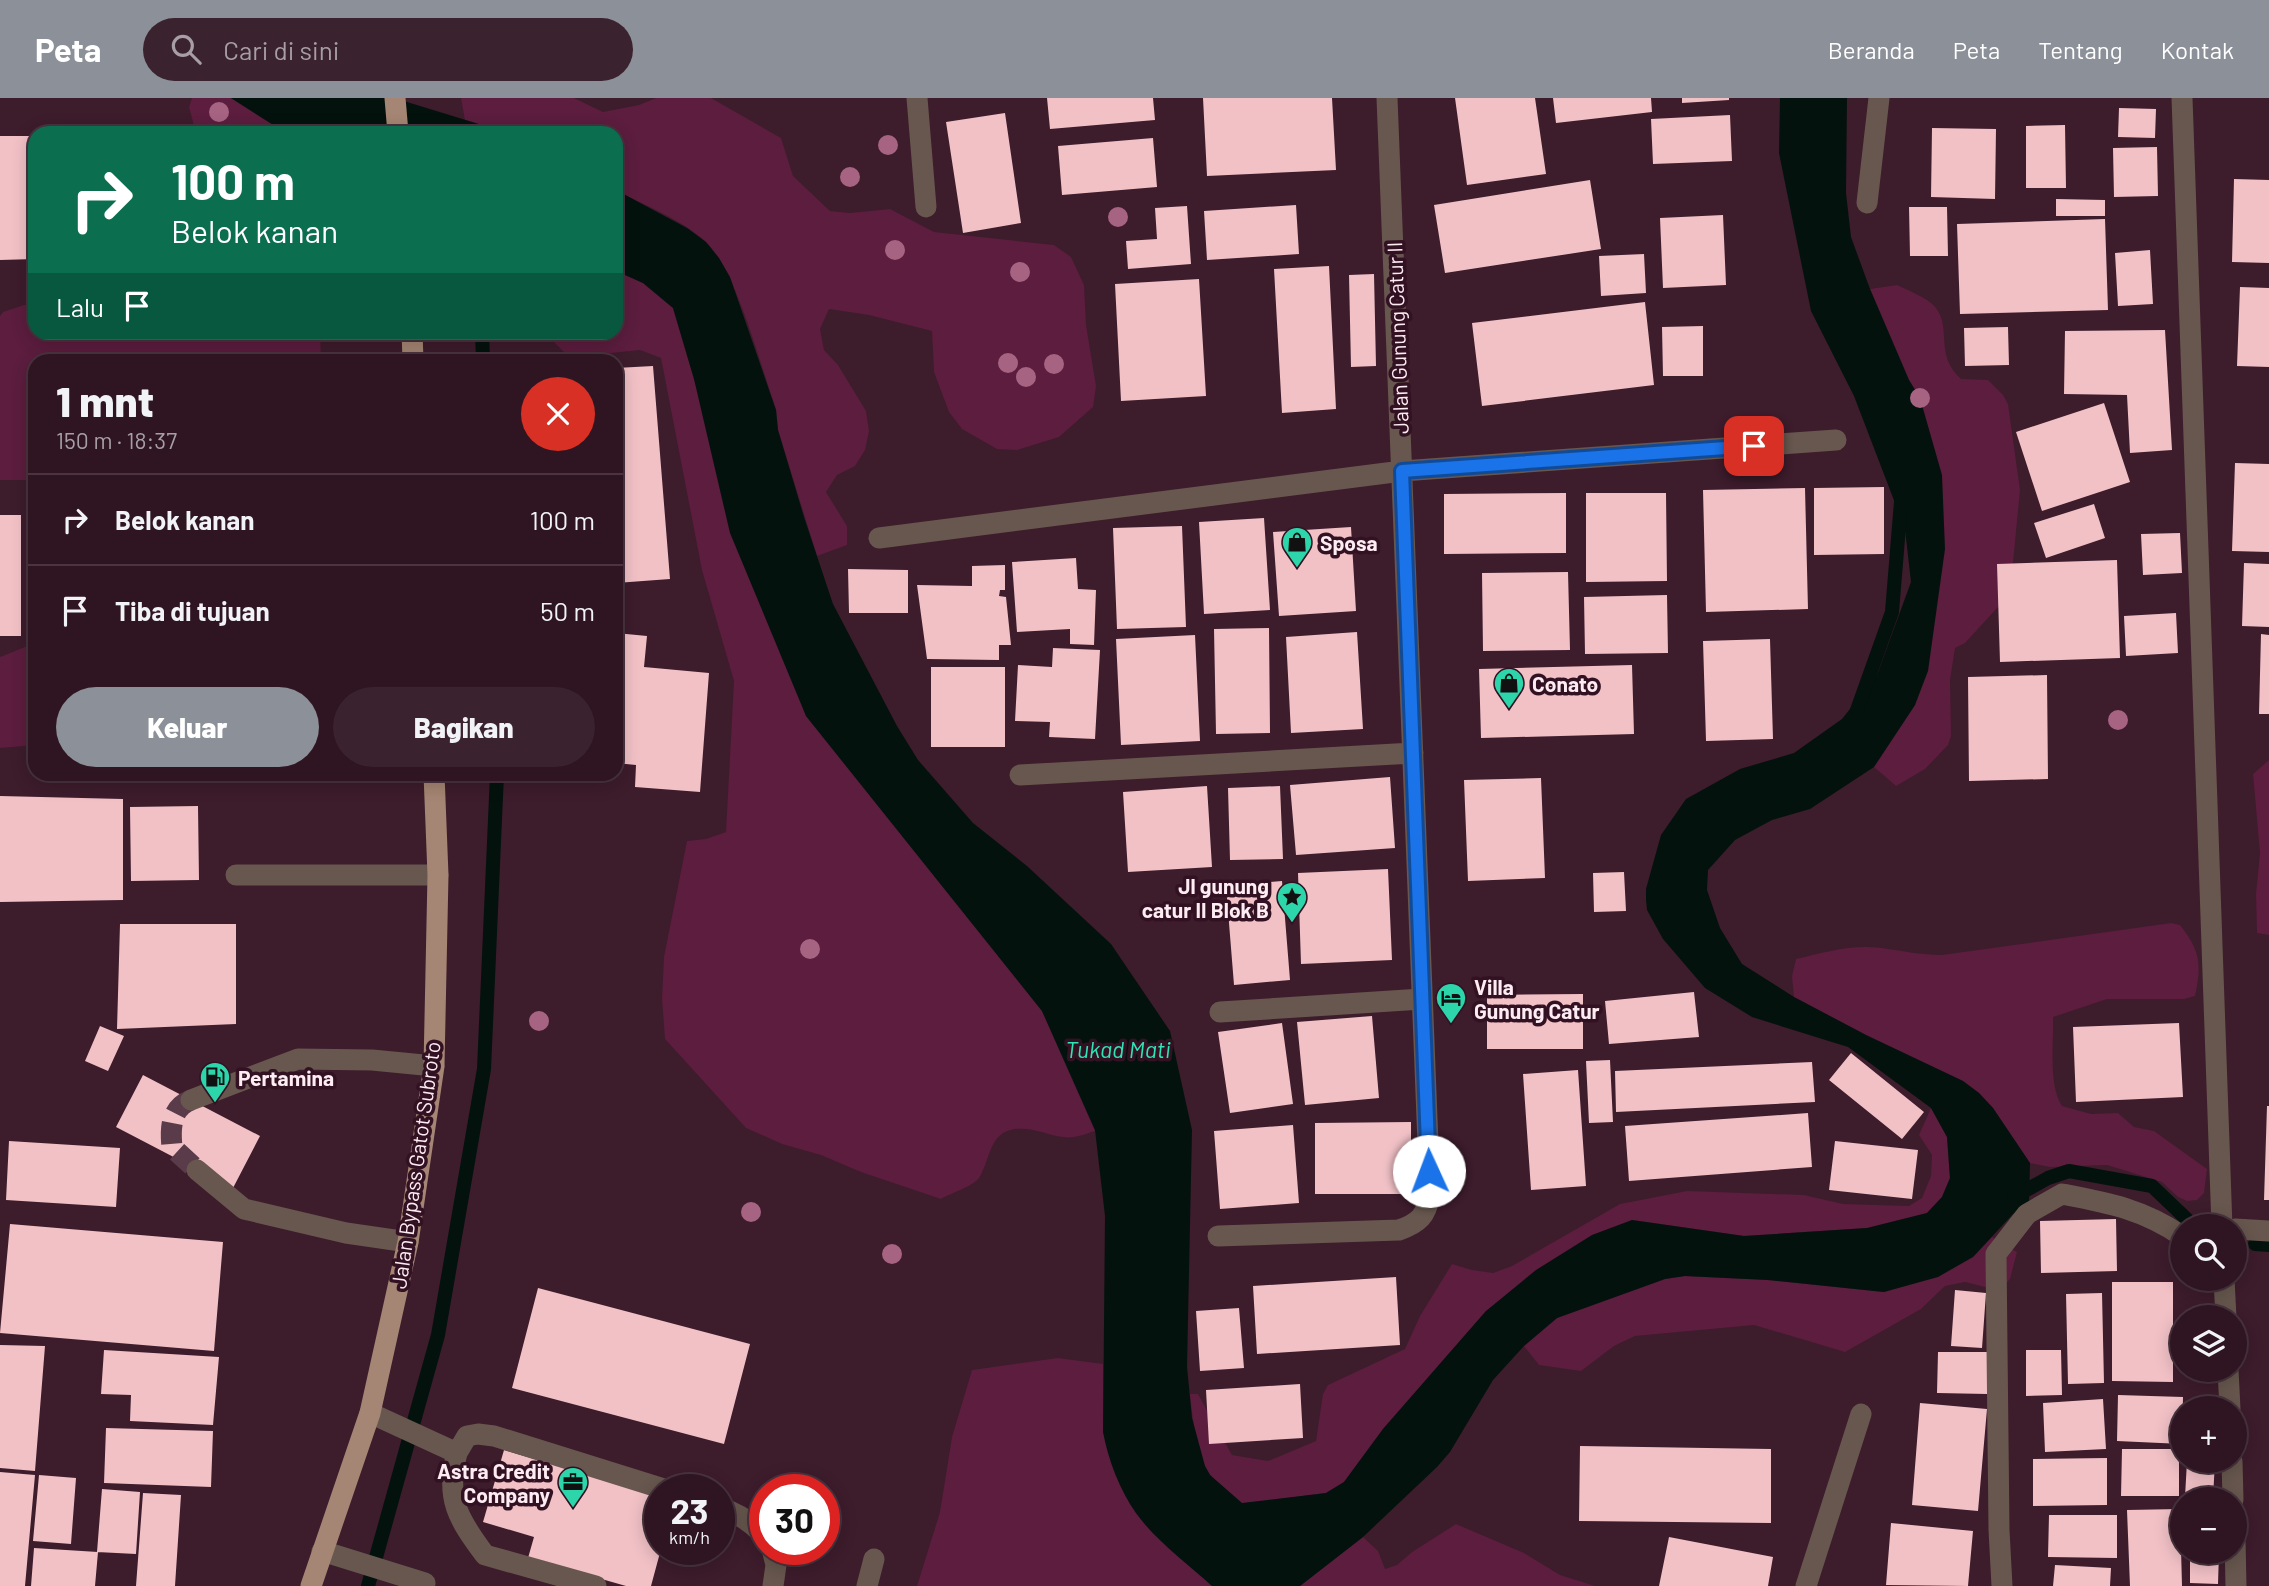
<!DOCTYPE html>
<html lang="id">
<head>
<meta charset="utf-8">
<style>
  :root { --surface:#2e1521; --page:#3a222e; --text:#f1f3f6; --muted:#a79fa5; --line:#49343f; --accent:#8c9099 }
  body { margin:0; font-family:Barlow,sans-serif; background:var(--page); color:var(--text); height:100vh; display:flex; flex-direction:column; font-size:26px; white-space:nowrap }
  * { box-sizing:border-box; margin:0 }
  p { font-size:23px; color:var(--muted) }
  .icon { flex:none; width:38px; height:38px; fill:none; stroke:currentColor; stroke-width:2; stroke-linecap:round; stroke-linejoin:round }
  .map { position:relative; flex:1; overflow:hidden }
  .details { position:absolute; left:28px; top:256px; width:595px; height:427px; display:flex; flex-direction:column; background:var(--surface); border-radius:21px; box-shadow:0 4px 18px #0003,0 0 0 2px var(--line) }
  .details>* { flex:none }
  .hud { position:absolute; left:28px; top:28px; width:595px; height:214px; border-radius:21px; box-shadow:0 4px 18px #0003,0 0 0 2px var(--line); background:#0b6e4f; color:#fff; overflow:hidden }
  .fabs { position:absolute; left:2170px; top:1116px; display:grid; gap:14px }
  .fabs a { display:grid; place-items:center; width:77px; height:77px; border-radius:50%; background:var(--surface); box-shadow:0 4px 18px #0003,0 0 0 2px var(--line); font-size:35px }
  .speed { position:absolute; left:644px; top:1376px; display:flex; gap:14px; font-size:35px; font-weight:700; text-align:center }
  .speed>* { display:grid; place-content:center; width:91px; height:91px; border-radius:50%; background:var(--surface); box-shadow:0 4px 18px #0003,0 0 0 2px var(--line); line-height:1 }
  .speed small { font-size:18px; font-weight:400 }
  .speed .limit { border:10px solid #d22; background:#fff; color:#111 }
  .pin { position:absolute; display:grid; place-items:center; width:60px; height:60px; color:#fff; margin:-30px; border-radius:14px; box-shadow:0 4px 10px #0006 }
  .me { position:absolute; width:77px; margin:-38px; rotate:358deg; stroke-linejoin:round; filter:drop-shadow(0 0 5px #0008) }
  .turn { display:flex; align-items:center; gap:24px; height:147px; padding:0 28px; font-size:32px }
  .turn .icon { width:91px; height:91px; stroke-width:2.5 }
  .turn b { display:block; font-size:49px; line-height:60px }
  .then { display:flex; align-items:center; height:66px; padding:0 28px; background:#0003; gap:14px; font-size:26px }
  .round { display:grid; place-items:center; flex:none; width:74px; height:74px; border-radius:37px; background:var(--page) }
  .headline { display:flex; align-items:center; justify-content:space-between; height:119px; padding:0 28px }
  h1 { font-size:42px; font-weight:800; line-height:52px }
  .action { display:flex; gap:14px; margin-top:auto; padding:14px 28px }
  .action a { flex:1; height:80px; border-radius:42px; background:var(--accent); color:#fff; font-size:28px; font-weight:800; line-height:80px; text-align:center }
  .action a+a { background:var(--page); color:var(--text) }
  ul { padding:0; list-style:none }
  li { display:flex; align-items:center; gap:21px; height:91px; padding:0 28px; border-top:2px solid var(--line) }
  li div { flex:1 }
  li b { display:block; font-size:26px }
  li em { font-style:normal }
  header { display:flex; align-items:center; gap:42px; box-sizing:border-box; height:98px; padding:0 35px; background:var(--accent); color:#fff }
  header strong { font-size:33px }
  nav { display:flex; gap:38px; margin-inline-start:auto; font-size:24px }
  .search { width:490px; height:63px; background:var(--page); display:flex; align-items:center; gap:18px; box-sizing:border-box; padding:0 24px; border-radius:38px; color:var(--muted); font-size:26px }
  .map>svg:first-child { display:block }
</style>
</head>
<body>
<header>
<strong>Peta</strong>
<div class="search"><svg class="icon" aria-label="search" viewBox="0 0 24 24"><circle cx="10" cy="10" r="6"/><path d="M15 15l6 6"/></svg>Cari di sini</div>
<nav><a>Beranda</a><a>Peta</a><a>Tentang</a><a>Kontak</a></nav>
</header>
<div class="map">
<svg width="2269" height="1488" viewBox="0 0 2269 1488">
  <rect width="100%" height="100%" fill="#3d1c2c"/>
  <path fill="#5c1d3e" d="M192 0H231L286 35H196L189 9Z
    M461 0H574L603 14 639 7 656 0H711L781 40 793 78 830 113 850 115 890 111 934 134 1054 147 1071 159 1084 187 1086 227 1096 288 1093 309 1059 339 1017 352 997 351 962 331 949 314 934 274 932 233 869 217 829 211 820 231 824 252 838 267 866 313 869 333 865 352 855 368 837 377 826 394 847 428V447L817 458 778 332 776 311C760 267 737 173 705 143 681 121 645 108 616 92V35H508L465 22Z
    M616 173 643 185 673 210 694 281 806 618 1042 913 1095 1033C1085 1036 1074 1041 1063 1039 1045 1037 1025 1025 1005 1034 989 1042 988 1067 979 1080 972 1089 951 1095 941 1101L861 1074 821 1057 782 1046 746 1030 665 941 662 901 664 859 687 743 706 741 726 734 734 583 702 472 661 260 640 252 611 255 564 254 545 235 616 234Z
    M1897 187C1909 193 1927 199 1936 210 1952 231 1934 256 1961 281L1988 282 2003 297 2008 306 2020 392 2010 496 1965 545 1955 550 1950 582 1951 638 1948 647 1925 671 1896 688 1874 669 1915 607 1920 300 1909 282 1870 191Z
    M24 207H35V234L320 235 321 262H35V382H0V218L3 214Z
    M35 545V647L0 650V559Z
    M2269 662V837L2257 835 2256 796 2260 755 2253 676Z
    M2171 825 2180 827C2200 852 2202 866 2195 898L2184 901H2107L2053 919C2054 944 2048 987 2062 1008L2091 1016 2118 1015 2134 1029 2154 1033 2207 1071 2204 1095 2197 1102 2187 1103 2178 1099 2162 1084 2107 1067 2050 1069 2030 1065 1993 1010 1979 995 1963 983 1866 937 1794 899 1792 878 1796 861C1825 854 1852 846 1882 850 1903 853 1921 857 1942 857Z
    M1931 1010 1947 1039 1950 1080 1942 1099 1927 1115 1868 1130 1744 1138 1632 1122 1486 1213 1383 1331 1344 1384 1326 1395 1241 1406C1231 1396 1217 1387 1209 1375 1197 1357 1192 1318 1190 1296H1198L1232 1357 1268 1363 1316 1343 1323 1296 1328 1287 1405 1251 1420 1218 1452 1166 1472 1172 1493 1175 1512 1168 1620 1106 1687 1093 1804 1097 1843 1106 1909 1108 1922 1100 1931 1078 1932 1057 1919 1037Z
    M1992 1139 2017 1154 2010 1181 2003 1188 1989 1190 1965 1184 1945 1188 1921 1211 1845 1254 1754 1227 1635 1238 1614 1248 1581 1273 1539 1267 1524 1248 1557 1220 1665 1181 1685 1178 1768 1182 1884 1194 1973 1159Z
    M1058 1260 1103 1266V1334L1135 1414 1149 1431 1212 1488H917L940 1414 952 1339 972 1272Z
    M1456 1426 1524 1455 1560 1477 1595 1488H1300L1363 1439 1378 1453 1385 1471 1397 1467 1412 1454Z"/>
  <path fill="#04120d" d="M231 0H394L508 35H286Z
    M1780 0H1847L1846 95 1851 139 1870 191 1909 282 1920 300 1942 377 1945 451 1928 573 1915 607 1874 669 1810 711 1772 722 1735 742 1708 772 1707 792 1720 830 1742 866 1794 899 1866 937 1963 983 1979 995 1993 1010 2030 1065 2029 1105 2013 1116 1973 1159 1938 1179 1884 1194 1768 1182 1685 1178 1665 1181 1557 1220 1524 1248 1493 1282 1450 1354 1437 1369 1363 1439 1300 1488H1212C1187 1465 1156 1443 1136 1415 1120 1393 1108 1361 1103 1334L1105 1118 1095 1032 1042 913 806 618 730 435 694 281 673 210 643 185 616 173V92L687 130 706 144 719 160 730 179 776 312 778 332 804 419 833 506 897 628 918 662 973 725 1027 768 1111 846 1170 933 1192 1032 1187 1269 1192 1320 1205 1368 1210 1377 1242 1405 1326 1395 1344 1384 1383 1331 1486 1213 1536 1172 1592 1137 1632 1122 1744 1138 1867 1130 1927 1115 1942 1099 1950 1080 1947 1039 1931 1010 1848 949 1752 919 1705 890 1663 841 1647 812 1646 802V791L1661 737 1686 701 1740 671 1794 655 1842 621 1877 577 1911 484 1905 431 1854 298 1811 213 1779 55Z"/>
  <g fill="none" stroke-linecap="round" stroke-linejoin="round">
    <path stroke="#04120d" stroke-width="14" d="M482 234 483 262
      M1857 612 1892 514 1901 404
      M2014 1099 2048 1080 2069 1073 2152 1088 2195 1129
      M2255 1146 2269 1147
      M368 1488 438 1237 484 971 497 676"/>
  </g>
  <path fill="#f1c1c6" d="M1047 0H1153L1155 22 1050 31Z
    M1203 0H1332L1336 72 1207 78Z
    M1455 0H1535L1546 76 1467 87Z
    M1553 0H1651L1652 14 1556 25Z
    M1682 0H1729V2L1682 5Z
    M2119 10 2156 11 2155 40 2118 39Z
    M1005 15 1021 125 963 135 946 24Z
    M1730 17 1732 63 1653 66 1651 21Z
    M2065 27 2066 90H2026V28Z
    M92 28H125V35H92Z
    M1932 30 1996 31 1995 101 1931 99Z
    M0 38H35V161L0 162Z
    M1153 40 1157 89 1062 97 1058 48Z
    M2157 49 2158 98 2114 99 2113 50Z
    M2234 81 2269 82V165L2232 164Z
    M1590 82 1601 151 1445 175 1434 107Z
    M2056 101 2105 102V118H2056Z
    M1296 107 1299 156 1207 162 1204 113Z
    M1187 108 1191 166 1128 171 1126 143 1157 141 1155 110Z
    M1909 109H1947L1948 158H1910Z
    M1723 117 1726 187 1663 190 1660 120Z
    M2105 121 2108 212 1960 216 1957 126Z
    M2150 152 2153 206 2118 208 2115 155Z
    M1644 156 1646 195 1601 198 1599 158Z
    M1329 168 1336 311 1282 315 1274 171Z
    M1374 176 1376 268 1351 269 1349 177Z
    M1199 181 1206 298 1121 303 1115 186Z
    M2240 189 2269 190V269L2237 268Z
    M1645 204 1654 287 1482 308 1472 225Z
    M1703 228V278H1663L1662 229Z
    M2008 229 2009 267 1965 268 1964 230Z
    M2165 232 2172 352 2130 355 2127 297 2064 296 2065 233Z
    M653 268 670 481 616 485V270Z
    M2104 305 2130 384 2042 413 2016 334Z
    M2235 365 2269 366V454L2232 453Z
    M1884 389V456L1814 457V390Z
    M1805 390 1808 511 1706 514 1703 392Z
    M1566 395V455L1444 456V396Z
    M1586 395H1666L1667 483 1586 484Z
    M2094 406 2105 440 2046 460 2034 425Z
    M0 417H21V538H0Z
    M1264 420 1270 512 1204 516 1199 424Z
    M1182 428 1186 529 1117 531 1113 430Z
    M1351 429 1356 513 1279 518 1273 434Z
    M2180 435 2182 475 2143 477 2141 436Z
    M1076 460 1078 491 1096 492 1094 547 1070 546V531L1017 534 1012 464Z
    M2117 462 2120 560 2000 564 1997 466Z
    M2244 465 2269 466V529L2242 528Z
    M1005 467V492H1000L999 498 1006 499 1011 547H999V562L927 561 917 487 972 488V468Z
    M848 471 908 472V515H849Z
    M1568 474 1570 552 1483 553 1482 475Z
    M1667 497 1668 555 1585 556 1584 499Z
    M2176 515 2178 555 2126 558 2124 518Z
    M1269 530 1270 635 1216 636 1214 531Z
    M1357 534 1363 631 1291 635 1286 539Z
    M616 535 647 538 644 569 709 575 700 694 635 689 636 667 616 665Z
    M2261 536 2269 537V616H2259Z
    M1195 537 1200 643 1121 647 1116 541Z
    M1770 541 1773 641 1706 643 1703 543Z
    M1053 550 1100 552 1095 641 1049 639 1050 624 1015 623 1018 567 1052 569Z
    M1632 567 1634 636 1481 640 1479 571Z
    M931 569H1005V649H931Z
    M2047 577 2048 681 1969 683 1968 579Z
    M1390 679 1395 750 1296 757 1290 687Z
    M1541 680 1545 780 1468 783 1464 682Z
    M1207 688 1212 769 1128 774 1123 694Z
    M1280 688 1283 761 1230 762 1228 690Z
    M0 698 123 701V802L0 804Z
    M198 708 199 782 131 783 130 709Z
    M1388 771 1392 862 1301 866 1298 775Z
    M1624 774 1626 813 1594 814 1593 775Z
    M1282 783 1290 882 1234 887 1226 788Z
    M120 826H236V926L117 931Z
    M1694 894 1699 939 1609 946 1605 903Z
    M1583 896V951H1487V897Z
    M1372 918 1379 1000 1305 1007 1297 924Z
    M1282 925 1293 1006 1230 1015 1218 934Z
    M2179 925 2183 999 2076 1004 2073 929Z
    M100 928 124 938 108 973 85 963Z
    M1851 955 1924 1014 1902 1041 1829 982Z
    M1610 962 1613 1024 1589 1025 1586 963Z
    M1812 964 1815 1004 1616 1014 1615 973Z
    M1578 972 1586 1088 1531 1092 1523 976Z
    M143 977 260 1038 233 1090 116 1029Z
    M2267 1008H2269V1102H2264Z
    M1808 1015 1812 1069 1629 1083 1625 1028Z
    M1411 1024V1096H1315V1025Z
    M1293 1027 1299 1105 1220 1111 1214 1033Z
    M9 1043 120 1050 116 1109 6 1102Z
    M1835 1043 1918 1052 1912 1101 1829 1092Z
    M2116 1121 2117 1173 2041 1175 2040 1123Z
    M10 1126 223 1144 214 1253 0 1235Z
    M1396 1179 1400 1247 1257 1256 1253 1188Z
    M2112 1184H2173V1284L2112 1283Z
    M538 1190 750 1246 724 1346 512 1290Z
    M1955 1192 1986 1195 1982 1250 1951 1248Z
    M2102 1195 2104 1285 2068 1286 2066 1196Z
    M1239 1210 1244 1270 1200 1273 1196 1213Z
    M0 1247 45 1248 35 1373 0 1370Z
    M104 1252 219 1259 213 1327 130 1323 131 1297 101 1296Z
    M2026 1252H2061L2062 1297 2026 1298Z
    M1938 1254H1988L1987 1296 1937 1295Z
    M1300 1286 1303 1340 1209 1346 1206 1292Z
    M2118 1297 2183 1299 2182 1346 2117 1343Z
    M2103 1301 2106 1351 2045 1354 2043 1305Z
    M1920 1305 1987 1311 1978 1413 1912 1407Z
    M106 1330 213 1333 211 1389 104 1385Z
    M1580 1348 1771 1351V1425L1579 1423Z
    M2122 1351H2179V1398H2121Z
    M504 1352 660 1398 661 1451 651 1488H626L528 1460 534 1439 483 1424Z
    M2107 1360V1407L2033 1408V1361Z
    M2187 1363H2215L2213 1400 2185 1399Z
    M0 1374 35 1377 25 1488H0Z
    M39 1377 76 1380 71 1446 33 1443Z
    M102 1391 140 1394 136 1456 97 1454Z
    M143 1395 181 1397 175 1488H136Z
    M2180 1411 2182 1488H2130L2127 1412Z
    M2049 1417H2117V1460L2048 1459Z
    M1891 1425 1973 1433 1968 1488 1886 1487Z
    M1669 1439 1773 1459 1768 1488H1659Z
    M34 1450 98 1454 95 1488H31Z
    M2190 1454H2219L2218 1486 2190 1485Z
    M2055 1467 2111 1470 2110 1488H2053Z"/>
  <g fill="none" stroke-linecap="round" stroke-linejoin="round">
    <path stroke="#5a3b4a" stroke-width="21" stroke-dasharray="21 10" stroke-linecap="butt" d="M191 1002C171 1010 170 1029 172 1049L197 1072"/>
    <path stroke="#67574e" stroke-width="21" d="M917 0 926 109
      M2182 0 2222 1129
      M1867 105 1879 0
      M879 440 1402 373 1836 342
      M1020 677 1413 655
      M236 777H438
      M1220 914 1422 901
      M191 1002 298 961 372 962 434 968
      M197 1072 244 1111 346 1135 408 1144
      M2235 1131 2269 1133
      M1218 1138 1399 1132C1419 1125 1426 1118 1430 1097L1387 0
      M2224 1181 2226 1220
      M2228 1272 2230 1311
      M370 1315 457 1355 467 1338 478 1336 494 1338 664 1391
      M457 1355C445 1400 458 1421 485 1457L596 1488
      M2232 1363 2233 1402
      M719 1409C738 1415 752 1424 765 1439
      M2235 1442 2236 1488
      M772 1451 776 1467 773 1488
      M322 1453 425 1485 424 1488
      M867 1488 874 1461
      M1806 1488 1861 1316
      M2002 1488 1999 1432 1996 1156 2027 1116 2062 1096C2109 1105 2142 1111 2182 1138"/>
    <path stroke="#a58573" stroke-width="21" d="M395 0 398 35
      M412 234 413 262
      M311 1488 370 1315 408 1144 434 968 438 777 434 676"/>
  </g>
  <g fill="#a66382">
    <circle cx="219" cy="14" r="10"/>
    <circle cx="888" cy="47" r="10"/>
    <circle cx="850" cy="79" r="10"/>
    <circle cx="1118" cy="119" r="10"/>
    <circle cx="895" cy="152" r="10"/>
    <circle cx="1020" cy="174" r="10"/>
    <circle cx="1008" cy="265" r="10"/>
    <circle cx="1054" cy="266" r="10"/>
    <circle cx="1026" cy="279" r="10"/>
    <circle cx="1920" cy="300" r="10"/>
    <circle cx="2118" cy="622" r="10"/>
    <circle cx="810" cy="851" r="10"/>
    <circle cx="539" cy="923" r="10"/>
    <circle cx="751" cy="1114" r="10"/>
    <circle cx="892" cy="1156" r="10"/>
  </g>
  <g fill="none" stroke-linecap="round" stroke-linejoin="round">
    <g stroke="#114b97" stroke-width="18">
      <path id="route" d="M1429 1073 1402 373 1754 348"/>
    </g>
    <use href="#route" stroke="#1a73e8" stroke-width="12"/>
  </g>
  <defs>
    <g id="shop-pin" transform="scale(1.575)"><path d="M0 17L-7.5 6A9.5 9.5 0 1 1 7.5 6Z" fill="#2dd5ab" stroke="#321222"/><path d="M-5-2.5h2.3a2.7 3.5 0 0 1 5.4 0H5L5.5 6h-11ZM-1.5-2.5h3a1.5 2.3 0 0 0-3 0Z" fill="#111"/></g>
    <g id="sight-pin" transform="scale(1.575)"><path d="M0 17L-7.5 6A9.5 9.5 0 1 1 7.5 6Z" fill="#2dd5ab" stroke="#321222"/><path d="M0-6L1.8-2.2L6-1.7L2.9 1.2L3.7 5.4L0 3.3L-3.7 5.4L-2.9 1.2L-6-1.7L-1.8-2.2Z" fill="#111"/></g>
    <g id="hotel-pin" transform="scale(1.575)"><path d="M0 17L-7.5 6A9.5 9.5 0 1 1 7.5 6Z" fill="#2dd5ab" stroke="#321222"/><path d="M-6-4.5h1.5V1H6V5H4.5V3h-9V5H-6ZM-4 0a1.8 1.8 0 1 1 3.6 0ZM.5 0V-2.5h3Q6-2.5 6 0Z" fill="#111"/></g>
    <g id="fuel-pin" transform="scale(1.575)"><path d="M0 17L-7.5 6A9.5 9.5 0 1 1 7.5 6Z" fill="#2dd5ab" stroke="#321222"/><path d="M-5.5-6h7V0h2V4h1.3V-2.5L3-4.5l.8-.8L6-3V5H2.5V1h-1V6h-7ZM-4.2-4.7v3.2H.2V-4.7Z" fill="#111"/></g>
    <g id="office-pin" transform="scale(1.575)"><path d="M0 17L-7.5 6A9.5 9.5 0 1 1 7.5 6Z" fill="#2dd5ab" stroke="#321222"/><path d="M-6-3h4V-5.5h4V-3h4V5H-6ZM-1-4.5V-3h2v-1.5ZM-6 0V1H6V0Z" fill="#111"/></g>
  </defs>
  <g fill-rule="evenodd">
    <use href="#shop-pin" x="1297" y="444"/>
    <use href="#shop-pin" x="1509" y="585"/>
    <use href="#sight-pin" x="1292" y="799"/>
    <use href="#hotel-pin" x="1451" y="900"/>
    <use href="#fuel-pin" x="215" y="979"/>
    <use href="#office-pin" x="573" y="1384"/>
  </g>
  <g text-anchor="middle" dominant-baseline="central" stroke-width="7" stroke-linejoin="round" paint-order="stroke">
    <g font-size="21" fill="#feecf3" stroke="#321222">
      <text transform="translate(1397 240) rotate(-92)">Jalan Gunung Catur II</text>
      <text transform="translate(415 1067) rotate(-82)">Jalan Bypass Gatot Subroto</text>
    </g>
    <g font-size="21" font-weight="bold" fill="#feecf3" stroke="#321222" text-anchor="start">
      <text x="1320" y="444">Sposa</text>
      <text x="1532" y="585">Conato</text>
      <text x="1269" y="787" text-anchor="end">Jl gunung<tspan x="1269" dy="24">catur II Blok B</tspan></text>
      <text x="1474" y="888">Villa<tspan x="1474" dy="24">Gunung Catur</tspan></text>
      <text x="238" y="979">Pertamina</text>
      <text x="550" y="1372" text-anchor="end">Astra Credit<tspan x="550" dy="24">Company</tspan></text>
    </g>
    <g font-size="23" font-style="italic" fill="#2ee5b8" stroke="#321222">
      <text x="1118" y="951">Tukad Mati</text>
    </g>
  </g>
</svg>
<div class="fabs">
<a><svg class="icon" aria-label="search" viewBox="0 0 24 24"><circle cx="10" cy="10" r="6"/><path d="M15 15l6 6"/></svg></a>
<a><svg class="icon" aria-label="layers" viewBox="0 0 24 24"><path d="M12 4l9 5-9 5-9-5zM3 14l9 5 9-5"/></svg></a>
<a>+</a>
<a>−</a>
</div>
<div class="speed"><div>23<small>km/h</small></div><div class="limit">30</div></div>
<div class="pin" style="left:1754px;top:348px;background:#d93025"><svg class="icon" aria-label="arrive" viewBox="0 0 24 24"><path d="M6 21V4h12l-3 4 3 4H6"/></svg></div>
<svg class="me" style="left:1429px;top:1073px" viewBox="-20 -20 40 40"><circle r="19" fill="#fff"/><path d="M0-13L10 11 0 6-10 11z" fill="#1a73e8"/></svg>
<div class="hud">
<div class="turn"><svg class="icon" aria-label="right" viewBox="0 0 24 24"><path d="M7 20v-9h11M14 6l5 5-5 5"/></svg><div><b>100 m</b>Belok kanan</div></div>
<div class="then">Lalu<svg class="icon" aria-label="arrive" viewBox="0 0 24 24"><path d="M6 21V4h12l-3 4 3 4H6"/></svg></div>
</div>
<section class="details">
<div class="headline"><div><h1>1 mnt</h1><p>150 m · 18:37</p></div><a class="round" style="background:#d93025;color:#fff"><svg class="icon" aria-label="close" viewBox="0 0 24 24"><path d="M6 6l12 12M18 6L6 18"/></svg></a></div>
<ul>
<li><svg class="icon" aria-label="right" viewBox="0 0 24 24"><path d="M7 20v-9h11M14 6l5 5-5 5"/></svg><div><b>Belok kanan</b></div><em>100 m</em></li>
<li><svg class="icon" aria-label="arrive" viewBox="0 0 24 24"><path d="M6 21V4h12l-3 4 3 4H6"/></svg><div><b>Tiba di tujuan</b></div><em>50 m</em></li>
</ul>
<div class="action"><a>Keluar</a><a>Bagikan</a></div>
</section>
</div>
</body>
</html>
